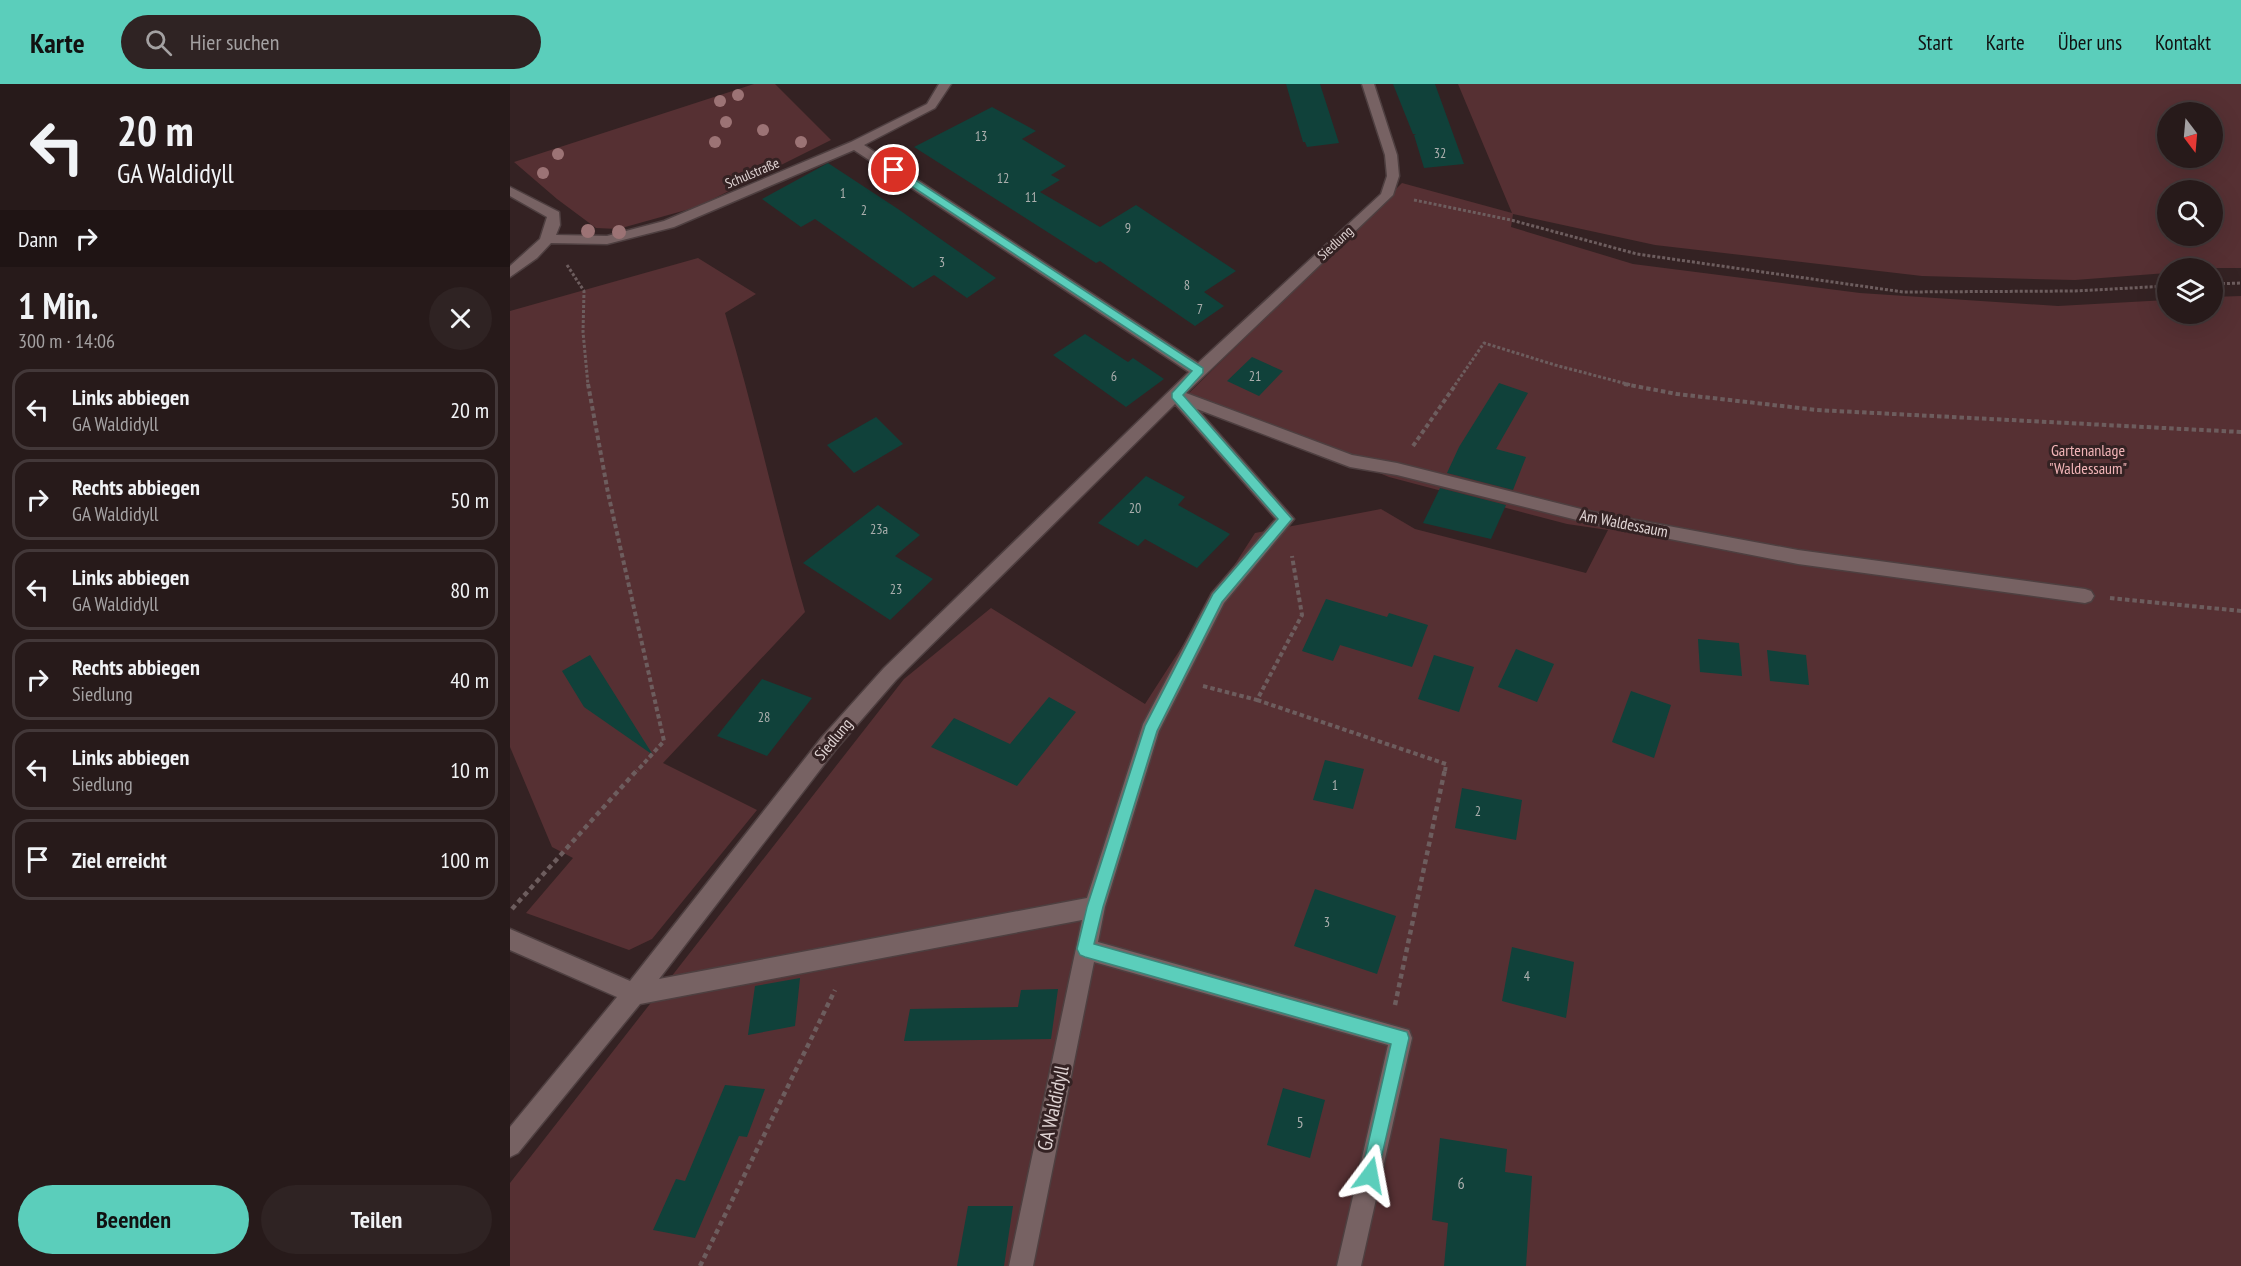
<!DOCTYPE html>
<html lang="de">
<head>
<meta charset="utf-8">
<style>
  :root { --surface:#271a1a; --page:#2f2323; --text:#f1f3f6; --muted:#a4a1a2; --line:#433839; --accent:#5bcebb }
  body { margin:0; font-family:"PT Sans Narrow",sans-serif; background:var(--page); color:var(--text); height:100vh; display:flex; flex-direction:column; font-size:22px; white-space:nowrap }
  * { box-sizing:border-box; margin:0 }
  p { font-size:20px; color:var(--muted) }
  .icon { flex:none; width:33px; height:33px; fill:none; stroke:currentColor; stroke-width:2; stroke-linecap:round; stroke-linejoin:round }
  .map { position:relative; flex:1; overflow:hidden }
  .details { display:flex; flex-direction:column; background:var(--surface); width:510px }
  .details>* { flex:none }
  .top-card { background:#271a1a; color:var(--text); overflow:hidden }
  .needle { width:39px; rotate:164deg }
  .tools { position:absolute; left:1647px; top:18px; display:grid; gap:12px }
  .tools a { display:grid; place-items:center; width:66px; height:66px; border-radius:50%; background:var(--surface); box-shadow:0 6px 24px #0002,0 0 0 2px var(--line); font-size:30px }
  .pin { position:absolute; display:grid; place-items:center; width:51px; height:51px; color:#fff; margin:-26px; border:3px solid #fff; border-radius:50%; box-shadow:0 2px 6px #0007 }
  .me { position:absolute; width:66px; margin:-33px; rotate:13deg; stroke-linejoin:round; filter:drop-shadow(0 0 4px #0008) }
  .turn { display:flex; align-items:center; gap:21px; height:126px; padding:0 18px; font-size:27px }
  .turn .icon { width:78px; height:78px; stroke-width:2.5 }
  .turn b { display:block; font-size:42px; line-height:51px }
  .then { display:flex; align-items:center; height:57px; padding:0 18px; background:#0003; gap:12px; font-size:22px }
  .round { display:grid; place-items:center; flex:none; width:63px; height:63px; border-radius:32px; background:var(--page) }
  .headline { display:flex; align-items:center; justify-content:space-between; height:102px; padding:0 18px }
  h1 { font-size:36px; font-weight:600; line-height:45px }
  .primary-button { display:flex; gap:12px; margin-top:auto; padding:12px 18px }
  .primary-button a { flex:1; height:69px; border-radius:36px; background:var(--accent); color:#111; font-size:24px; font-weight:600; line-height:69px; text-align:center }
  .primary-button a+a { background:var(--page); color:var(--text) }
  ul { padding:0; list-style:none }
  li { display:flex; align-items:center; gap:18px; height:81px; margin:0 12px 9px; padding:0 6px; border:3px solid var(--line); border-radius:18px }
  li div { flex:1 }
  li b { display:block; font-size:22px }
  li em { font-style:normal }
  header { display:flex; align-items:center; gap:36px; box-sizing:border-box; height:84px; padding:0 30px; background:var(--accent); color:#111 }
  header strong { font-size:28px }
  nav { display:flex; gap:33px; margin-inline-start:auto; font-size:21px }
  .search { width:420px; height:54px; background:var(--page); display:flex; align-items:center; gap:15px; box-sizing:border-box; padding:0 21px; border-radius:33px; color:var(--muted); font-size:22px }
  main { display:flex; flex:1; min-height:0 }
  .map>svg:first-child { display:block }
</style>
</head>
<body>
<header>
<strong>Karte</strong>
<div class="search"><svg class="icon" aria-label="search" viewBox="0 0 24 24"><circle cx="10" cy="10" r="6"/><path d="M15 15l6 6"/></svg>Hier suchen</div>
<nav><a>Start</a><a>Karte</a><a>Über uns</a><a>Kontakt</a></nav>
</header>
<main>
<section class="details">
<div class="top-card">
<div class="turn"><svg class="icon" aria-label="left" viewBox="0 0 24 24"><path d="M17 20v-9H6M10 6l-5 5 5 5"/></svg><div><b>20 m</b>GA Waldidyll</div></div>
<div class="then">Dann<svg class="icon" aria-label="right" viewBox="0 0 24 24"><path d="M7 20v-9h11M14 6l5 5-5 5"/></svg></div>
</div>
<div class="headline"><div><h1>1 Min.</h1><p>300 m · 14:06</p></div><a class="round"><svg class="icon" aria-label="close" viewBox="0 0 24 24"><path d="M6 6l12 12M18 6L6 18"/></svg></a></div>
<ul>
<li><svg class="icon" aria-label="left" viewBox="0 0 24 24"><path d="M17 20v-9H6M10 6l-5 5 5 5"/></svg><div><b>Links abbiegen</b><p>GA Waldidyll</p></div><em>20 m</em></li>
<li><svg class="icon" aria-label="right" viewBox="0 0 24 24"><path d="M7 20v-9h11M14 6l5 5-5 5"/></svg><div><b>Rechts abbiegen</b><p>GA Waldidyll</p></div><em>50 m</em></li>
<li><svg class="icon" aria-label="left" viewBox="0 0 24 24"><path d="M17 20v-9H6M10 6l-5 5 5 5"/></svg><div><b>Links abbiegen</b><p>GA Waldidyll</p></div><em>80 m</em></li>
<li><svg class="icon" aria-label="right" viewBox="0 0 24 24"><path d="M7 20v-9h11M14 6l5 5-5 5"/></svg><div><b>Rechts abbiegen</b><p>Siedlung</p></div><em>40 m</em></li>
<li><svg class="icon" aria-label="left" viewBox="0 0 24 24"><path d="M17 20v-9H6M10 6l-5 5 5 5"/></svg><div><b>Links abbiegen</b><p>Siedlung</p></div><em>10 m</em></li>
<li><svg class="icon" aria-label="arrive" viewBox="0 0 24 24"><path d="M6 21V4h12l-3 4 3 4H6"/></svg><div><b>Ziel erreicht</b></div><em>100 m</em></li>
</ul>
<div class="primary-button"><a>Beenden</a><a>Teilen</a></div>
</section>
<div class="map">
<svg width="1731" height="1182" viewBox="0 0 1731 1182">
  <rect width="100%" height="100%" fill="#342223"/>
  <path fill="#563033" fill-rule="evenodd" d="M244 0H265L321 56 187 123 108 145 86 144 47 115 4 78Z
    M948 0H1731V184H1658L1657 189 1565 196 1412 192 1145 161 1003 130 1001 143 1123 180 1350 209 1548 222 1657 216 1658 230H1702L1703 213 1731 212V1182H0V1099L394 595 481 524 635 620 745 449 871 425 905 445 1076 489 1098 446 1057 440 879 393 677 311 892 99 1002 129ZM1658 28H1702V74H1658ZM1658 106H1702V152H1658Z
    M188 174 246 210 215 229C245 328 266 429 295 528L153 679 247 726 142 855 119 866 16 829 63 774 42 763 0 663V227Z"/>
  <path fill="#10413a" d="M776 0H810L829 59 797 63 795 58H793Z
    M883 0H925L954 80 914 84 904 51 906 50H903Z
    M482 23 526 47 512 55 556 82 541 91 550 96 530 108 590 143 626 121 726 187 694 208 714 222 685 242 590 177 586 179 404 63Z
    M318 79 388 125 486 194 457 214 424 191 403 204 305 135 291 143 252 115Z
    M575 250 618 278 623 274 654 295 616 323 543 271Z
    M742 273 773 287 749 312 717 297Z
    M989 299 1018 309 986 365 1016 373 1003 406 937 389 949 363Z
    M366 333 393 360 344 389 317 361Z
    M636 392 675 413 668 421 720 450 687 484 635 455 628 462 588 439Z
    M930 404 996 421 981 455 913 439Z
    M368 421 410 451 385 472 423 495 380 536 293 479Z
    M816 515 877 533 879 529 918 541 902 583 830 561 823 577 792 567Z
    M1188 555 1229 559 1232 592 1190 588Z
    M1006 565 1044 580 1027 618 988 603Z
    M1257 566 1296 571 1299 601 1260 597Z
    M80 571 143 671 74 623 52 587Z
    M924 571 964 583 949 628 908 615Z
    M252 595 302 614 257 672 207 652Z
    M1121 607 1161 621 1144 674 1102 658Z
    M539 613 566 628 507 702 421 663 444 634 500 660Z
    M815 676 854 685 843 725 803 716Z
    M952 704 1012 716 1006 756 945 744Z
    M805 805 886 832 867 890 784 862Z
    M1002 863 1064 878 1056 934 992 917Z
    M290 894 285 942 238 951 245 902Z
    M548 905 541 955 394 957 400 925 508 923 511 906Z
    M215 1001 255 1005 237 1053 229 1052 185 1154 143 1146 166 1095 175 1097Z
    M773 1004 815 1016 800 1074 757 1061Z
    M930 1054 997 1065 995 1088 1022 1092 1016 1182H934L938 1139 922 1136Z
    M458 1122H503L494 1182H447Z"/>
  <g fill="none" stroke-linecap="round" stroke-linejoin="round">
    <g stroke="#4e3f40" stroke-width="3">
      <path id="minor" d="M429 0H441L425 24 354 61 688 279 871 110 877 92 875 71 852 0H864L887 71 889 92 883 111 676 309 842 371 887 379 1083 428 1288 466 1575 505 1581 507 1584 512 1581 517 1575 519 1288 480 1083 440 887 391 840 383 687 325 784 435 714 519 649 647 595 823 588 858 899 946 902 954 851 1182H827L878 961 584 878 523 1182H499L572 836 130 920 8 1069 0 1073V1043L107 913 0 866V845L120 897 312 653 374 584 679 288 344 66 164 143 97 160 41 159 27 174 0 193V182L30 155 37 133 0 112V103L49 128 50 141 46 151 97 152 154 137 341 58 417 20ZM665 320 766 435 702 509 633 640 577 814 149 895 326 665 386 596Z"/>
    </g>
    <path stroke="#6d5d5e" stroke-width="3" stroke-dasharray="3 2" stroke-linecap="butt" d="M904 116 1001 136 1127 170 1393 208 1565 207 1658 202
      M57 181 74 207 73 248 78 301
      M1702 200 1731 199
      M945 301 974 259 1045 281 1121 301"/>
    <path stroke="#6d5d5e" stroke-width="4" stroke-dasharray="4.5 3" stroke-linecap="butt" d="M78 300 98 409 154 657 127 687
      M1114 300 1167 310 1307 326 1731 348
      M903 362 946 300
      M1600 514 1731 527
      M693 602 747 616 792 531 782 472
      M747 616 936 680 935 687"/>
    <path stroke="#6d5d5e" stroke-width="4.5" stroke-dasharray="5 4" stroke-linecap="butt" d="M2 825 128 685
      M885 921 935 685
      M190 1182 325 906"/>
    <use href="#minor" fill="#776263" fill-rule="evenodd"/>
  </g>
  <g fill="#9c7375">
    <circle cx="228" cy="11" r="6"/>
    <circle cx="210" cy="17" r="6"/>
    <circle cx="216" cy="38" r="6"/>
    <circle cx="253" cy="46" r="6"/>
    <circle cx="205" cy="58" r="6"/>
    <circle cx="291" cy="58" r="6"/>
    <circle cx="48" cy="70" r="6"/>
    <circle cx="33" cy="89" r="6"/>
    <circle cx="78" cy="147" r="7"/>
    <circle cx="109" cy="148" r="7"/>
  </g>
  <path fill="#5bcebb" stroke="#3b867a" stroke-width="1.5" d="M380 84H387L693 284V289L673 311 782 435 712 518 647 647 593 823 584 860 897 948 899 954 866 1097 860 1100 854 1097 851 1091 881 960 575 873 570 871 567 865 577 823 635 642 703 510 768 435 662 314V309L682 287 380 88Z"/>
  <g text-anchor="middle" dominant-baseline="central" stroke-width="6" stroke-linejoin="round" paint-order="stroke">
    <g font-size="14" fill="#acafae">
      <text x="471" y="52">13</text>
      <text x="930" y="69">32</text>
      <text x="493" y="94">12</text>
      <text x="333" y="109">1</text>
      <text x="521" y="113">11</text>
      <text x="354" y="126">2</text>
      <text x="618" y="144">9</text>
      <text x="432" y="178">3</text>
      <text x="677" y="201">8</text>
      <text x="690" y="225">7</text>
      <text x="604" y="292">6</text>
      <text x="745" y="292">21</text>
      <text x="625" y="424">20</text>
      <text x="369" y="445">23a</text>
      <text x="386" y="505">23</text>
      <text x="254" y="633">28</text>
      <text x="825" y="701">1</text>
      <text x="968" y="727">2</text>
      <text x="817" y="838">3</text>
      <text x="1017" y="892">4</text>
    </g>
    <g font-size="14" fill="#e0d4d4" stroke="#342223">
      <text transform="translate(242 89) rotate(-23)">Schulstraße</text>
      <text transform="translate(825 159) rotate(-43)">Siedlung</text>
    </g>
    <g font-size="16" fill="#f2b5b8" stroke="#342223">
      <text x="1578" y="366">Gartenanlage<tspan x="1578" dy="18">"Waldessaum"</tspan></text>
    </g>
    <g font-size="16" fill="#e0d4d4" stroke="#342223">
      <text transform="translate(1114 439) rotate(11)">Am Waldessaum</text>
      <text transform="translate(323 655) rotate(-50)">Siedlung</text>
    </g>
    <g font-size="16" fill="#acafae">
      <text x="790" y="1038">5</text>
      <text x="951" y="1099">6</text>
    </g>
    <g font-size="20" fill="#e0d4d4" stroke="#342223">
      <text transform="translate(543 1024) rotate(-78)">GA Waldidyll</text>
    </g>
  </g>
</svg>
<div class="tools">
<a><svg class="needle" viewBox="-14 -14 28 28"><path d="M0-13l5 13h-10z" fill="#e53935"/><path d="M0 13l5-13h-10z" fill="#a4a1a2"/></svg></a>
<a><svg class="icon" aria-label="search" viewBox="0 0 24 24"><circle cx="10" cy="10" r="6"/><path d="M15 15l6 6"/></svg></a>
<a><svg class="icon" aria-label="layers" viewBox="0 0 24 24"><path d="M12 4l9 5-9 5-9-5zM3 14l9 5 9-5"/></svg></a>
</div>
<div class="pin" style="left:384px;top:86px;background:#d93025"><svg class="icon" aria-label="arrive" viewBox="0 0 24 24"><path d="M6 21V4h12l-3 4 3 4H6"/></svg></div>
<svg class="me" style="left:860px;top:1091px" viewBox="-20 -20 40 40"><path d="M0-17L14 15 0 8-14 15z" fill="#5bcebb" stroke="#fff" stroke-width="4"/></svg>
</div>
</main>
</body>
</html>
